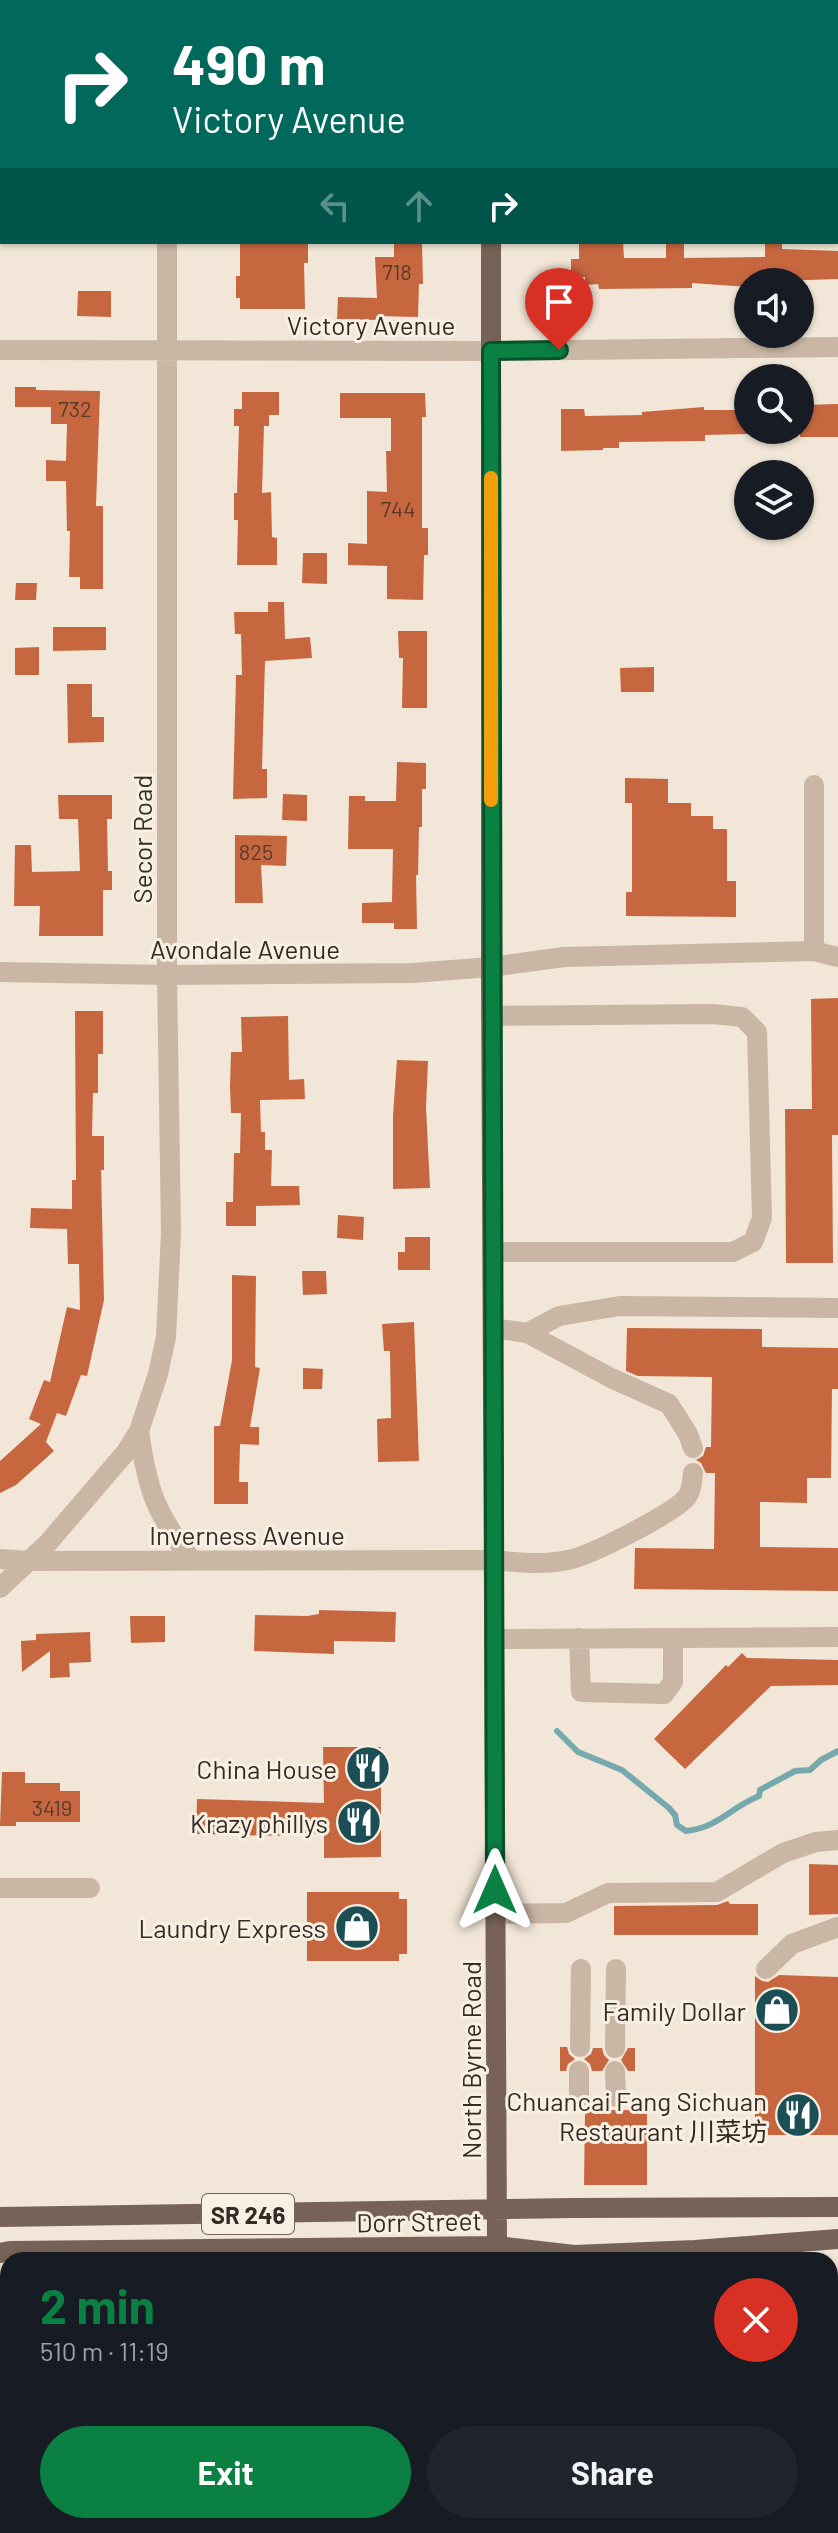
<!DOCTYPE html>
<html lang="en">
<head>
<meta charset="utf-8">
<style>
  :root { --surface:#171b24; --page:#20242c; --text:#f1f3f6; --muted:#9ea1a6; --accent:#0b8043 }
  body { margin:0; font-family:Barlow,"Noto Sans SC",sans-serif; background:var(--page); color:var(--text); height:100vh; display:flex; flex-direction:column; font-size:30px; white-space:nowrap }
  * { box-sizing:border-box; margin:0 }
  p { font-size:26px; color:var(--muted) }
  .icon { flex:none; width:44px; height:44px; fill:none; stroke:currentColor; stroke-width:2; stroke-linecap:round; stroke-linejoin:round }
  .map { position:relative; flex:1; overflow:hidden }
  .side { position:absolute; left:0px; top:2252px; width:838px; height:282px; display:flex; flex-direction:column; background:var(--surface); border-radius:24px 24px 0 0; box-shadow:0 2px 6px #0004 }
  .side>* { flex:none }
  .guide { position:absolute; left:0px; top:0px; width:838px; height:244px; box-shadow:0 2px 6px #0004; background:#00695c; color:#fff; overflow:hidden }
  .tools { position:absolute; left:734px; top:268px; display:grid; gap:16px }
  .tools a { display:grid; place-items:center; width:80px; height:80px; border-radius:50%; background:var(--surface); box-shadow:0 2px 6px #0004; font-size:40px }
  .pin { position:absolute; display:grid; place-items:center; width:68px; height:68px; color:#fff; margin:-82px -34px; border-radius:50% 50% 50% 0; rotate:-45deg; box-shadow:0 0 8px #0007 }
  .pin .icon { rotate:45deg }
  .me { position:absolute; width:88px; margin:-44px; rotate:0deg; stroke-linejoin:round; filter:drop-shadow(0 0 6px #0008) }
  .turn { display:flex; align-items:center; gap:28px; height:168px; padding:0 40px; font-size:36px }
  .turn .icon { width:104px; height:104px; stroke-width:2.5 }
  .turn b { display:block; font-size:56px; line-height:68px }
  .lanes { display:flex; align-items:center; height:76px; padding:0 40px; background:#0003; justify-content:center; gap:40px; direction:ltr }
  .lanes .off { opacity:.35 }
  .round { display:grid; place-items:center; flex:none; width:84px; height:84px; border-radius:42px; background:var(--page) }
  .overview { display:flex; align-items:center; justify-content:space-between; height:136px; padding:0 40px }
  h1 { font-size:48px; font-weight:700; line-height:60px; color:var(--accent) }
  .button { display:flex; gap:16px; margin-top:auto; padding:16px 40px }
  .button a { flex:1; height:92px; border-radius:48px; background:var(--accent); color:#fff; font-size:32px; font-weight:700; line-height:92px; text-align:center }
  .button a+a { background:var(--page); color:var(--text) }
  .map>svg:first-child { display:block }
</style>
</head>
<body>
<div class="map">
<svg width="838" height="2533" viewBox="0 0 838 2533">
  <rect width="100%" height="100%" fill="#f1e6d7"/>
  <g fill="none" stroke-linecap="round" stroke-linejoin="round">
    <path stroke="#76a9ae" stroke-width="6" d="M557 1731 578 1752 622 1770 669 1808 675 1815 677 1825 686 1831C718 1828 731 1807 759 1796L760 1790 795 1771 810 1770 821 1760 838 1751"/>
  </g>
  <path fill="#c76740" d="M240 242H308V263H304L305 309H240V298H236V276H240Z
    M394 242H422L423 284H419L418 317 377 316V320L337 319 338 297 377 298 375 257H394Z
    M623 242 624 258H666V243H684V258L765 257V242H782V249L838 251V279L748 282V287L692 283V288L599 289 598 284 585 285V277H571V259H579V243Z
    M78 291H111V317L77 316Z
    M15 387H36V390L100 391 96 506H103V589H80V577H69L70 531H67L66 481H46V460L66 461 67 424H51V407H15Z
    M242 392H279V415H269V426H264L262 493 271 492 272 537 277 538V565H237L238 520H234V493H237L239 426H234V409H242Z
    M340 393H425L426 417H422V528H428V555H424L423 600 387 599V566L348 565V543L367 544V491L387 492 386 451H391V418H340Z
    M838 404V437H800V405Z
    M704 407V410H748V434L705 435V441L619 442V448H603V450L561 451V409H584L585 416 642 415V412Z
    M303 553H327V584L302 583Z
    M16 583H37L36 600H15Z
    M268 602H284L285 639 310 637 312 658 265 661 262 769H267V798L233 799 236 675H242L241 634H235L234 612H268Z
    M53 627H106V650L53 651Z
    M398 631H427V708H402L403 658H399Z
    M39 647V675H15V648Z
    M654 667V692H621L620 668Z
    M67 684H92V717H104V742L68 743Z
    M397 762 426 763V789H422V827H419L418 875H416L417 929H394V923H362V903L392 902 393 849H348L349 796H365V801H396Z
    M625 778 668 779V803H691V816H713V829H727V881H736V917L626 916V892H632V803H625Z
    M283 794 307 795V821L282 820Z
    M58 795H112V819H107L108 871H112V890H103V936H39L40 906H14L15 845H31L32 872 80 871 78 819H59Z
    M235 835 287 836 286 866 261 865 263 903H235Z
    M838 998V1135H832L833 1263H786L785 1109H812L811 999Z
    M75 1011H103V1054H98V1093H93L92 1136H104V1170H101L104 1300 87 1376 81 1375 66 1416 57 1413 46 1442 54 1451 16 1485 0 1493V1461L41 1424 29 1419 44 1380 50 1382 67 1307 80 1310 79 1264H68L67 1229 30 1228 31 1208 72 1209V1180H76Z
    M288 1016 289 1080 304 1079 305 1099 260 1100 261 1132H265V1150H272L271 1186H299L300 1205 256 1206V1226H226V1202H233L234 1153H240L241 1113H231L230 1087 231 1052H242L241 1017Z
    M397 1060 428 1061 426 1107 430 1188 393 1189V1115Z
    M338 1215 364 1217 363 1240 337 1238Z
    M405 1237H430V1270H398V1252H405Z
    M302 1271H326L327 1294 303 1295Z
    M232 1275 256 1276 255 1367 260 1368 250 1427H259V1445L240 1444 239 1482H248V1504H214V1426H220L232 1360Z
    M414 1322 419 1461 378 1462 377 1419 391 1418 390 1351H384L382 1324Z
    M627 1328 762 1329V1347L838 1348V1389H832L831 1478H807V1503L760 1502V1547L838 1548V1591L634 1589 635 1548 714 1549 715 1473H706L701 1463 696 1460 703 1456 706 1447H711L712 1377 638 1376 626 1371Z
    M303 1368 323 1369 322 1389H303Z
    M319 1610 396 1612 395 1642 334 1641V1654L254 1651 255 1615 307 1616 319 1614Z
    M130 1616H165V1642L131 1643Z
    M90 1632 91 1662 69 1663 70 1677 50 1678V1651L22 1672 21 1641 36 1640V1634Z
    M742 1653 747 1658 838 1660V1685L771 1686 685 1769 654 1739 726 1665 728 1667Z
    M323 1747H381V1857L324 1858V1834L283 1833V1836L196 1834 197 1799 324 1803Z
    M2 1772H25V1783H60V1791H80V1822H16V1826H0Z
    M809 1864 838 1865V1914L809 1915Z
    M307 1892H399V1899H407V1954H399V1961H307Z
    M728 1901 730 1904H758V1935H614V1906L717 1905Z
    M779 1975 838 1977V2135H755V1976L762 1981 768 1982Z
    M560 2047H567L569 2054 575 2059 568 2064 566 2071H560Z
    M593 2048H602L604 2055 609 2060 602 2071H592L590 2064 584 2059 591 2054Z
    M628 2048H635V2071H628L621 2060Z
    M585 2110H647V2185H584Z"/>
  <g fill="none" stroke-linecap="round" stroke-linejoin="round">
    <path stroke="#cbc1b3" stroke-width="20" stroke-dasharray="20 10" stroke-linecap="butt" d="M253 2533H273"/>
    <path stroke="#c9b6a4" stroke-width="20" d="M166 0V2
      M836 35H838
      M0 350 491 351 838 347
      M814 951 838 957
      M0 972 167 975 412 973 491 967 564 957 814 951V785
      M491 1016 713 1014 742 1017 757 1032 762 1218 753 1242 733 1252H493
      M493 1328 527 1333 611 1378 669 1404 688 1434 693 1448
      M527 1333 559 1316 620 1306 838 1308
      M139 1431C147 1488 155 1513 191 1559
      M0 1559 30 1561 494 1560C519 1563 543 1565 568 1560 590 1556 674 1513 687 1497 692 1490 692 1481 693 1473
      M0 1588 48 1543 126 1452 139 1431 158 1374 166 1337 171 1233 167 975V242
      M579 1638 581 1692 664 1694 673 1682V1639
      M494 1639 838 1637
      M0 1888H90
      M495 1914 566 1913 608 1893 717 1892 783 1853 816 1842 838 1840
      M766 1969 792 1944 838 1927
      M580 2047 581 1969
      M615 2048 616 1969
      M615 2071 616 2097
      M579 2097V2071
      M273 2533 288 2532"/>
    <path stroke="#766256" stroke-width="20" d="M491 0V2
      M491 242V967L497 2246
      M0 2217 573 2208 838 2207
      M0 2253 10 2251 497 2246 574 2255 695 2250 838 2239"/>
  </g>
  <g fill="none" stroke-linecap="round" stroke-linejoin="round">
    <g stroke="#07532c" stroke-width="20">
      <path id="route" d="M495 1890 491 351 559 350"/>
    </g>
    <use href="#route" stroke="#0b8043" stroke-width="14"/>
    <path stroke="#f59e0b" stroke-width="14" d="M491 478V800"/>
  </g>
  <defs>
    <g id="restaurant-disc" transform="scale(2.3)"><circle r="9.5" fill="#1b4f55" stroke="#f9f0e4"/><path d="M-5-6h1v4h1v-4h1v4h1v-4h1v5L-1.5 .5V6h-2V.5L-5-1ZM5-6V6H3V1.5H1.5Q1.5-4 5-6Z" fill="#fff"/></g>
    <g id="shop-disc" transform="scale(2.3)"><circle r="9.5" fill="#1b4f55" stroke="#f9f0e4"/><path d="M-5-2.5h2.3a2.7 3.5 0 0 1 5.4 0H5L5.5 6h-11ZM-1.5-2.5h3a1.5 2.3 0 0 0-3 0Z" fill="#fff"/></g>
  </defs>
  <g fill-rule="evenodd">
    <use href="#restaurant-disc" x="368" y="1768"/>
    <use href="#restaurant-disc" x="359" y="1822"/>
    <use href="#shop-disc" x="357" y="1927"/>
    <use href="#shop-disc" x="777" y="2010"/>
    <use href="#restaurant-disc" x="798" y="2115"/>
  </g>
  <g text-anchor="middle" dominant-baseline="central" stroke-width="6" stroke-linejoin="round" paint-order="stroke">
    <g font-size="22" fill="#593a2c">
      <text x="397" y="271">718</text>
      <text x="75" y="408">732</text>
      <text x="398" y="508">744</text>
      <text x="256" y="851">825</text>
      <text x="52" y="1807">3419</text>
    </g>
    <rect fill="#f9f0e4" stroke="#6f665e" stroke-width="2" x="202" y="2194" width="92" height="40" rx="6"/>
    <g font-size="24" font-weight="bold" fill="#342b25">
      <text x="248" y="2214">SR 246</text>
    </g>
    <g font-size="26" fill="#342b25" stroke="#f9f0e4">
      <text x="371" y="324">Victory Avenue</text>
      <text transform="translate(141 839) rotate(-90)">Secor Road</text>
      <text x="245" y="948">Avondale Avenue</text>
      <text x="247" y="1534">Inverness Avenue</text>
      <text transform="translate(470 2060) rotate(-90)">North Byrne Road</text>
      <text transform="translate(419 2221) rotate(-1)">Dorr Street</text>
    </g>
    <g font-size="26" fill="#342b25" stroke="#f9f0e4" text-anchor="end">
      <text x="337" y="1768">China House</text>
      <text x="328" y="1822">Krazy phillys</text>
      <text x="326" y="1927">Laundry Express</text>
      <text x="746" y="2010">Family Dollar</text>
      <text x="767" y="2100">Chuancai Fang Sichuan<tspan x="767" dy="30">Restaurant 川菜坊</tspan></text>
    </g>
  </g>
</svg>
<div class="tools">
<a><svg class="icon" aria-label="sound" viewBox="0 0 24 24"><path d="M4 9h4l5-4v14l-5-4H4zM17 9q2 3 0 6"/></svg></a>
<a><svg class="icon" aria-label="search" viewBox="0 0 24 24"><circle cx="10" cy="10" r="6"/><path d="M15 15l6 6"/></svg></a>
<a><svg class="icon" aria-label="layers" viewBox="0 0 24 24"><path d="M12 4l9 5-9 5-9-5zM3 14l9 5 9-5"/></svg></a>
</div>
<div class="pin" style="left:559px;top:350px;background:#d93025"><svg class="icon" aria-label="arrive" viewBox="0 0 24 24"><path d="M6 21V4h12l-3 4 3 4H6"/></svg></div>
<svg class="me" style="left:495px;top:1890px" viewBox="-20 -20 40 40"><path d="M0-17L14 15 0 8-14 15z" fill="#0b8043" stroke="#fff" stroke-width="4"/></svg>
<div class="guide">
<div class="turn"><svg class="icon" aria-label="right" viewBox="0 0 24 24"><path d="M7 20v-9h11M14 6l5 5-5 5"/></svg><div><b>490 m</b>Victory Avenue</div></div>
<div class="lanes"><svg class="icon off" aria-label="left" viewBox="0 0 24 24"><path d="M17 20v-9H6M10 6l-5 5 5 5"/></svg><svg class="icon off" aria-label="ahead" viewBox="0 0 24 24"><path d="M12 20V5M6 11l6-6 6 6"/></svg><svg class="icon" aria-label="right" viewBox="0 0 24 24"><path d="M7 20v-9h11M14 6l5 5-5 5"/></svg></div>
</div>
<section class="side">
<div class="overview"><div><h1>2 min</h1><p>510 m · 11:19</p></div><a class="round" style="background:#d93025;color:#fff"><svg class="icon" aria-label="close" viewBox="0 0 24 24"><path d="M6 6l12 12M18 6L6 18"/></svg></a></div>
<div class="button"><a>Exit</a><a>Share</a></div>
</section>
</div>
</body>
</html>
